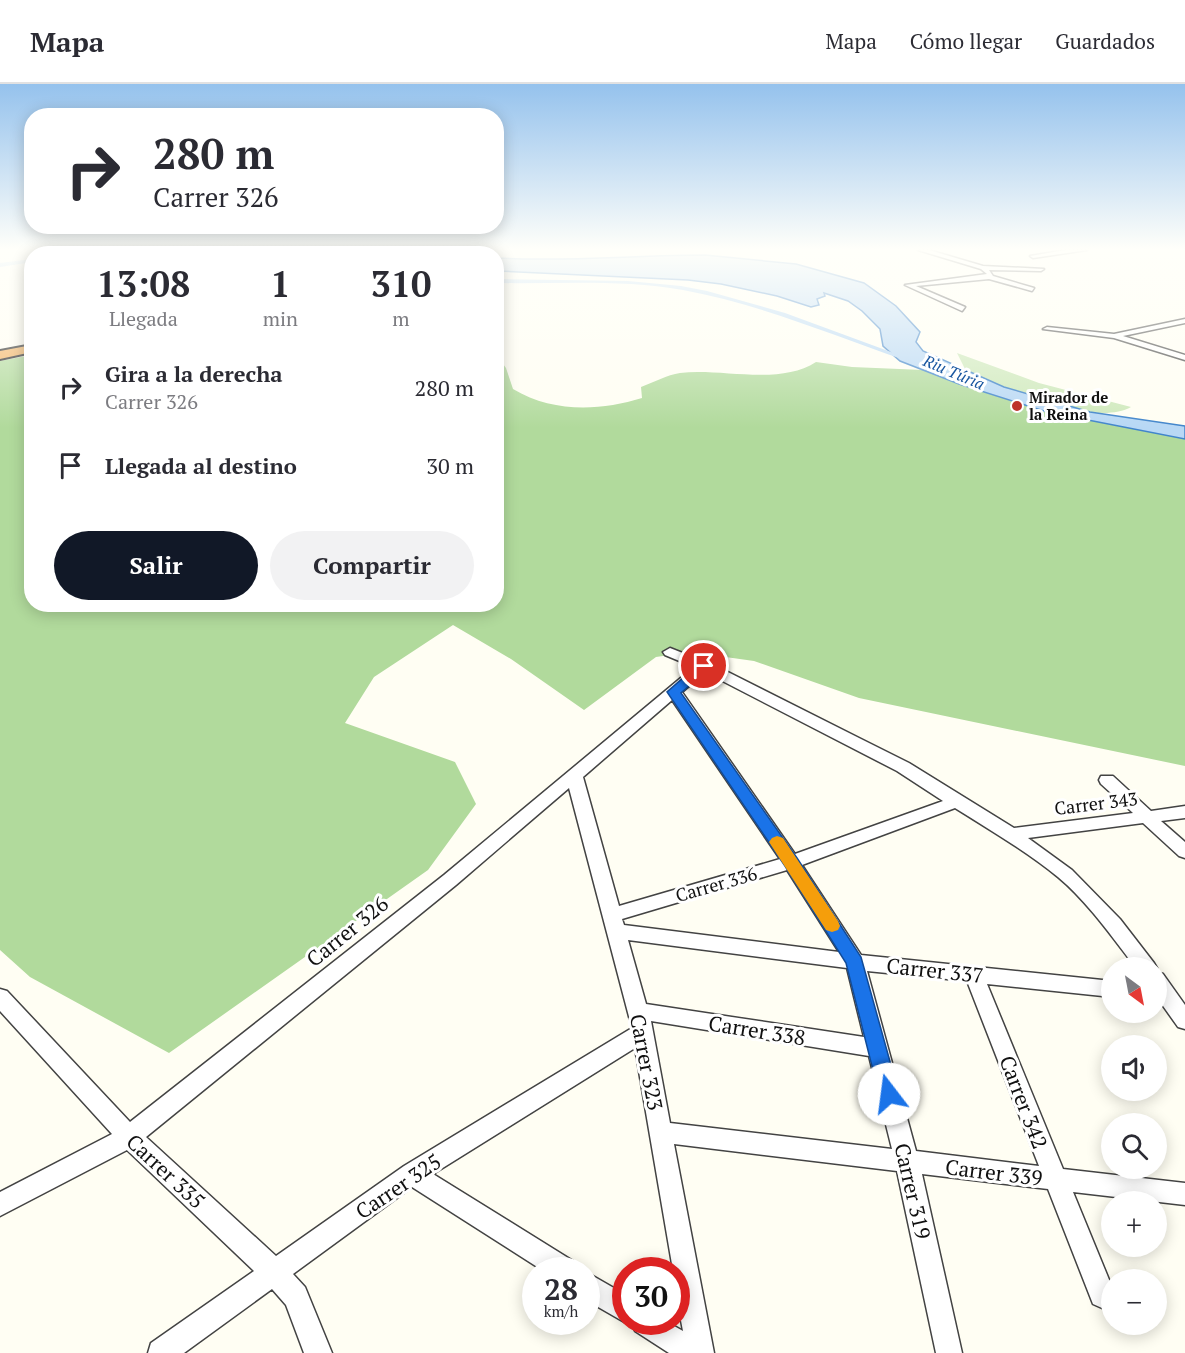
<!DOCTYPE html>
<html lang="es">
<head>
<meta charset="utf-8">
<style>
  :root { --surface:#fff; --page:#f2f2f3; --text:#2b2b33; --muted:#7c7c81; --line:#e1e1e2; --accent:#111827 }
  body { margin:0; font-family:"PT Serif",serif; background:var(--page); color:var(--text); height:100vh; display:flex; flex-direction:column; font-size:22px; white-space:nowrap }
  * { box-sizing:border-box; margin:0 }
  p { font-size:20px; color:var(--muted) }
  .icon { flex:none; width:33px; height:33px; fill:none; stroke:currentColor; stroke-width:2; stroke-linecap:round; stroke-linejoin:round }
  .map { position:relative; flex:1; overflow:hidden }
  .side { position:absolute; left:24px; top:162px; width:480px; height:366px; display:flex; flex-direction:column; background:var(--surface); border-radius:24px; box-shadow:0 3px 15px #0003 }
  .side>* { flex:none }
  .guide { position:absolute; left:24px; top:24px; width:480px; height:126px; border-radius:24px; box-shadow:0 3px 15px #0003; background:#fff; color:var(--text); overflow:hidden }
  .needle { width:39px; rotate:148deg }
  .controls { position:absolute; left:1101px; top:873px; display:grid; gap:12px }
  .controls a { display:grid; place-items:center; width:66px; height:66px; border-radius:50%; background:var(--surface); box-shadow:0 3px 15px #0003; font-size:30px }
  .speed { position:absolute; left:522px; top:1173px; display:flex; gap:12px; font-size:30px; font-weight:700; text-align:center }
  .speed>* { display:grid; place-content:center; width:78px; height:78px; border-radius:50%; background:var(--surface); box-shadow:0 3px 15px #0003; line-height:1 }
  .speed small { font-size:15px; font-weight:400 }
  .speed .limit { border:9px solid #d22; background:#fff; color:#111 }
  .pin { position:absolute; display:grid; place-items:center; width:51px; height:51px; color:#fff; margin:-26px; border:3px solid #fff; border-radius:50%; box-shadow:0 2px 6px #0007 }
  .me { position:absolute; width:66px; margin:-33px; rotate:345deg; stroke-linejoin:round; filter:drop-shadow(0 0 4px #0008) }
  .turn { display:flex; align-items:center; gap:21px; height:126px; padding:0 30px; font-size:27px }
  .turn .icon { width:78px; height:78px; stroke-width:2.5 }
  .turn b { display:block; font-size:42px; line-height:51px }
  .eta { display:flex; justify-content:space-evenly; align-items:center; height:102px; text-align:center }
  .eta b { font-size:36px; font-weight:700; line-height:42px }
  .action { display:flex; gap:12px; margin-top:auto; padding:12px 30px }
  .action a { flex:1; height:69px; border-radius:36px; background:var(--accent); color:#fff; font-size:24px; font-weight:700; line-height:69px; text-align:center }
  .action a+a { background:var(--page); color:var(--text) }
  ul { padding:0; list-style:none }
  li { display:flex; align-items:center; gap:18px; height:78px; padding:0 30px }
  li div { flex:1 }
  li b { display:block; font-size:22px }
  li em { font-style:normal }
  header { display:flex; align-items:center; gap:36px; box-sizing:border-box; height:84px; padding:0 30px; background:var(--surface); border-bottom:2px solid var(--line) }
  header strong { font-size:28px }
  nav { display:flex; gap:33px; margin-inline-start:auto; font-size:21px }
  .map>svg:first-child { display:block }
</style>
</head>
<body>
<header>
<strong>Mapa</strong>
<nav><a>Mapa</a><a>Cómo llegar</a><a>Guardados</a></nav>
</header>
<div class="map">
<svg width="1185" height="1269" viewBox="0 0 1185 1269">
  <rect width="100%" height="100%" fill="#fffef3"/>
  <path fill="#cfe9bc" d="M957 269 1039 299 1131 323C1094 344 1003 304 965 289L966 287Z"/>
  <path fill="#b1da9c" d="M497 257 500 259 497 272 506 284 513 305C553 329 600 327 642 314L641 303C654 298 667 291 680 289 722 284 779 302 816 278L852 283 923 286 1047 328 1185 355V682L859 614 754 577 690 568 656 573 584 626 511 575 453 541 374 593 345 639 455 678 476 720 428 786 169 969 30 893 0 866V277L31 271 32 520H496Z"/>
  <path fill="#b8d8f5" stroke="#4185cb" stroke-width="1.5" d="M705 171 796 180 864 199 896 222 920 248 916 258 923 267 1004 303 1090 328 1185 342V355L1047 328 959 300 900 277 883 262 880 245 862 227 848 217 824 209 825 212 817 215 819 221 811 223 777 212 721 200 688 196 497 187V174C566 178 635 171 705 171Z"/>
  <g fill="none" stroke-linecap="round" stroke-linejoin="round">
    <path stroke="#4185cb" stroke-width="1.5" d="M462 166 481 170"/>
    <path fill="#b8d8f5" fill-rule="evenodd" d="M112 166H125L110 170H96Z
      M262 166 288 170H275Z
      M32 175V178L0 183V179Z
      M496 195 628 197 681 202 707 207 785 229 910 275 905 276C832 251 760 220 683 206 622 195 558 200 496 199Z"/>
    <g stroke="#434343" stroke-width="3">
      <path id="minor" d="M918 166H929L983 182 1044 185 1041 187 989 186 993 192 1034 204 1032 207 989 195 916 202 965 223 962 227 905 201 987 190 981 185Z
        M1066 166H1087L1033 174 1030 172Z
        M1185 235V239L1123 252 1185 271V276L1114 254 1043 245 1047 243 1114 250Z
        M670 564 718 583 859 654 909 679 1014 744 1133 729 1101 700 1099 696 1101 692H1113L1151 727 1185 722V734L1161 737 1185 758V774L1179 772 1143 739 1028 754 1072 786 1120 835 1154 879 1157 884 1156 885 1136 884C1113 854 1087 817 1058 793 1026 767 990 746 955 724L802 781 861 871 1112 897V913L987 900 1063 1085 1185 1099V1121L1073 1108 1112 1203 1111 1220 1102 1224 1093 1220 1048 1105 922 1090 962 1269H936L897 1087 674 1060 714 1269H669L635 1247 631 1238H667L683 1247 676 1210V1186H673L635 964 433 1090 573 1177 577 1186H542L412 1103 293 1190 305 1203 332 1269H304L286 1221 272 1205 184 1269H148L151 1259 254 1187 127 1066 0 1132V1108L112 1050 0 927V905L7 907 130 1038 444 791 694 583 665 571 663 568ZM705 588 897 687 943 717 795 770 682 608ZM672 616 780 775 619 822 583 693ZM569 704 632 944 404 1082 276 1172 146 1053 456 801ZM787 786 839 868 624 841 622 835ZM628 856 847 884 864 953 646 920ZM867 887 967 897 1039 1082 916 1067ZM651 937 869 972 892 1065 670 1039Z
        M1156 888 1163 890 1185 921V945L1178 943 1156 912Z
        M586 1188 626 1211V1238H630L626 1239 586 1216Z"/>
    </g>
    <g stroke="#212121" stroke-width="4">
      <path id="highway" d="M404 166H417L412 170H399Z
        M32 261V268L0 275V267Z"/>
    </g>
    <use href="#minor" fill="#fff" fill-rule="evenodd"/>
    <use href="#highway" fill="#f1b15f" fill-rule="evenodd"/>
  </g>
  <linearGradient id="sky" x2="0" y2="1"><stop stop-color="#95c2ed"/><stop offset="0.48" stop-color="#fffffa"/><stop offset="1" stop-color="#fffffa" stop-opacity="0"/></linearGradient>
  <rect width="1185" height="344" fill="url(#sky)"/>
  <path fill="#1a73e8" stroke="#114b97" stroke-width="1.5" d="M704 578 711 582 709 585 681 609 797 774 861 873 899 1010 896 1016 889 1018 882 1016 879 1010 846 879 785 782 667 608 700 579Z"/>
  <path fill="#f59e0b" d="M777 752 783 754 838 837 840 842 838 846 832 848 826 846 769 758 772 754Z"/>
  <circle fill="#be322a" stroke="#fff" stroke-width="2" cx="1017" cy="322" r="6"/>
  <g text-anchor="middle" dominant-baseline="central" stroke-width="6" stroke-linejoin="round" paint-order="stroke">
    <g font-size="15" font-weight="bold" fill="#101010" stroke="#fff" text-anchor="start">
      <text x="1029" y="313">Mirador de<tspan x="1029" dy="17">la Reina</tspan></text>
    </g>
    <g font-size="16" font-style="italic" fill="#1a57a0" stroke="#fff">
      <text transform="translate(954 288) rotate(23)">Riu Túria</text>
    </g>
    <g font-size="18" fill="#101010" stroke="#fff">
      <text transform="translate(1096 719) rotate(-7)">Carrer 343</text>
      <text transform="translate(716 800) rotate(-16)">Carrer 336</text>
    </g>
    <g font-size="21" fill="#101010" stroke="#fff">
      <text transform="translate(347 847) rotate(-39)">Carrer 326</text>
      <text transform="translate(935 886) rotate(6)">Carrer 337</text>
      <text transform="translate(757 946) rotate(9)">Carrer 338</text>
      <text transform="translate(647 978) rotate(79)">Carrer 323</text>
      <text transform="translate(1024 1018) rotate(69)">Carrer 342</text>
      <text transform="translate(166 1087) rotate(43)">Carrer 335</text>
      <text transform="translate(994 1088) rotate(7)">Carrer 339</text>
      <text transform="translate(398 1102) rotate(-34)">Carrer 325</text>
      <text transform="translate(913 1107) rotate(77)">Carrer 319</text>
    </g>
  </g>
</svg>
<div class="controls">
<a><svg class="needle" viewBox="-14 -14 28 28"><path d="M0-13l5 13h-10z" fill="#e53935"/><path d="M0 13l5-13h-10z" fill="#7c7c81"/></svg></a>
<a><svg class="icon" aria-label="sound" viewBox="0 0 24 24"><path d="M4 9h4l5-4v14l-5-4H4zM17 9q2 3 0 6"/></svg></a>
<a><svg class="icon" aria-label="search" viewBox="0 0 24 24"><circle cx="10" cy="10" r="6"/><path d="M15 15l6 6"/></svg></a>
<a>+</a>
<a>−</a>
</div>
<div class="speed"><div>28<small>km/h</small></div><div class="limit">30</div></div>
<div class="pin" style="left:704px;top:582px;background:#d93025"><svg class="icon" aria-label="arrive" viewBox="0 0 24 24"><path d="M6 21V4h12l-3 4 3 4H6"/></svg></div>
<svg class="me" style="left:889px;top:1010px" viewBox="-20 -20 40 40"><circle r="19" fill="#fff"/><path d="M0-13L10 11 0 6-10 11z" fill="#1a73e8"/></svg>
<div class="guide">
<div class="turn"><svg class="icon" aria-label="right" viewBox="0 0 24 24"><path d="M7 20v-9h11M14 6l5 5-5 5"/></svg><div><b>280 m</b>Carrer 326</div></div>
</div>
<section class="side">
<div class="eta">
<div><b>13:08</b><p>Llegada</p></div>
<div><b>1</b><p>min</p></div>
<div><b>310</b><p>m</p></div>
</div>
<ul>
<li><svg class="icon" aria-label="right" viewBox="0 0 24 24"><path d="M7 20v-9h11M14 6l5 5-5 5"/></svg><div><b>Gira a la derecha</b><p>Carrer 326</p></div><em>280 m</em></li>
<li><svg class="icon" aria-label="arrive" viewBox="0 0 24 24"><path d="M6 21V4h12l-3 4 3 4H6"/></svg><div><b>Llegada al destino</b></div><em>30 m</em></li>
</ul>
<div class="action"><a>Salir</a><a>Compartir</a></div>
</section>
</div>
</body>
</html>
